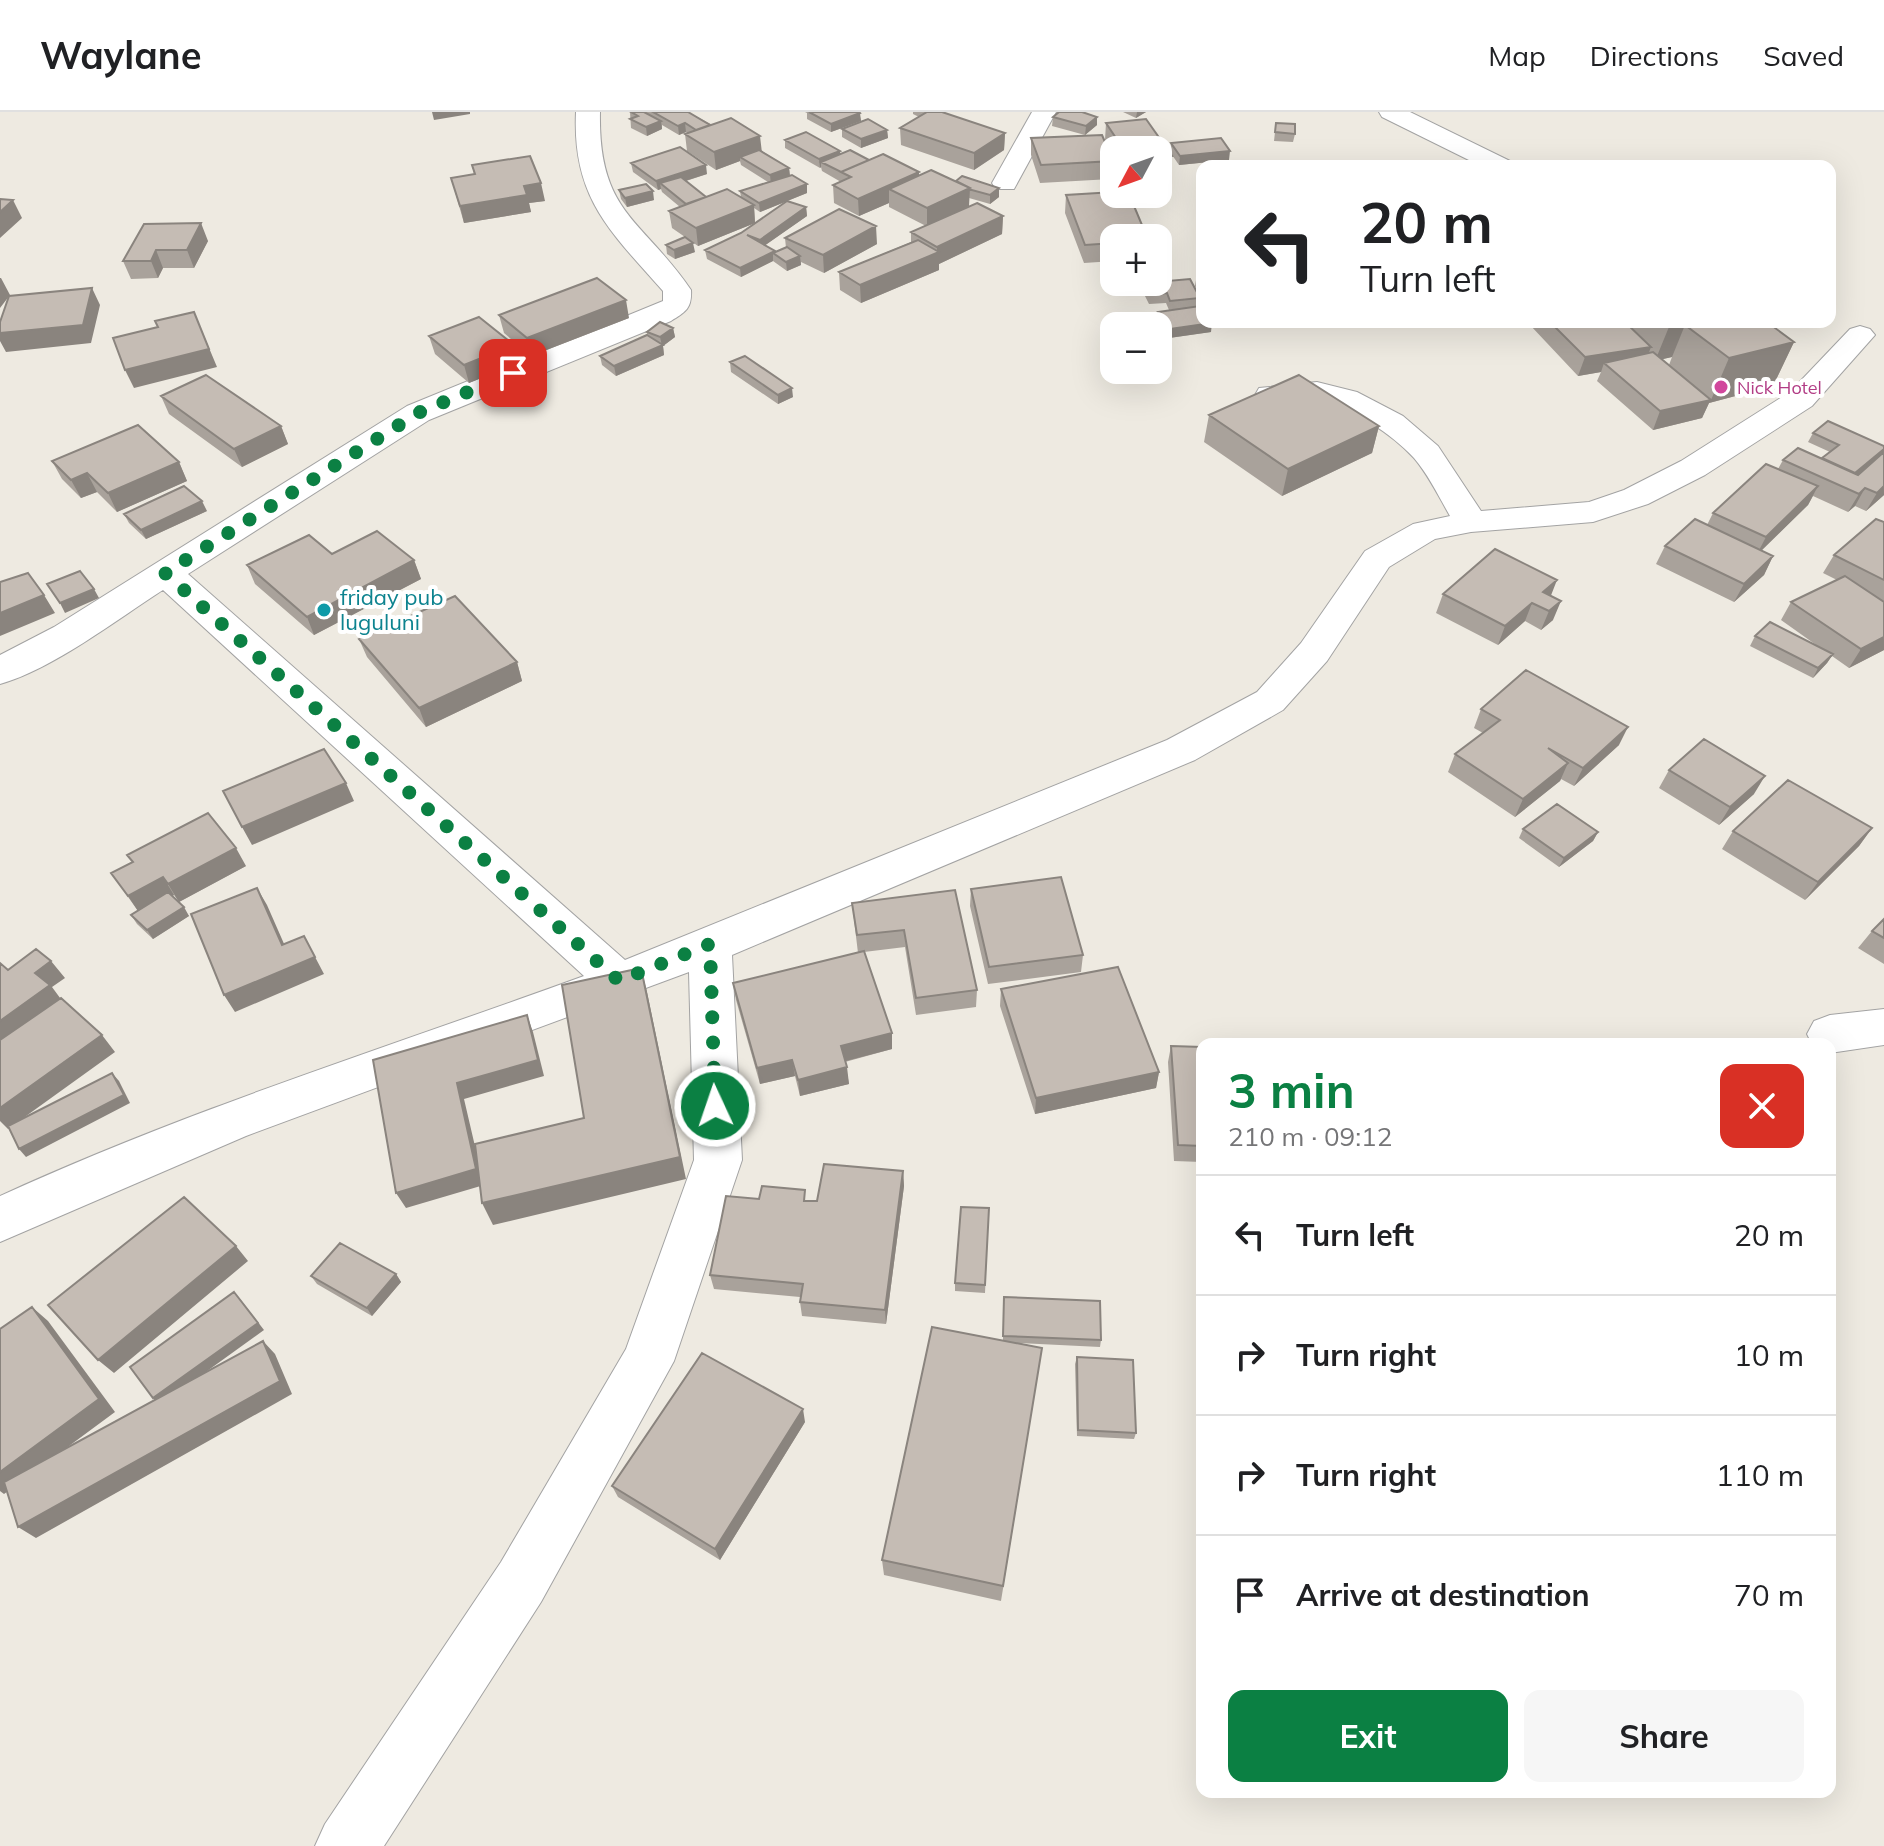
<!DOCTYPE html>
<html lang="en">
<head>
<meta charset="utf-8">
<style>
  :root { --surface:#fff; --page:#f6f6f6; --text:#202124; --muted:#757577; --line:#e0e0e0; --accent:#0b8043 }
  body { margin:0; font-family:Mulish,sans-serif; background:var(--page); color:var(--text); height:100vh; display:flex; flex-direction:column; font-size:30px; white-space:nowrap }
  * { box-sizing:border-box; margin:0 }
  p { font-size:26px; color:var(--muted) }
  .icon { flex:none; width:44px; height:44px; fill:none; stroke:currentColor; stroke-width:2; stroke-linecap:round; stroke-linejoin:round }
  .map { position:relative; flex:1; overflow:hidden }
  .side { position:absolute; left:1196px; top:926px; width:640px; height:760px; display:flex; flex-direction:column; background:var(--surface); border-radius:16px; box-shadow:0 8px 32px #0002 }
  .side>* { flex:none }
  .banner { position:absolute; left:1196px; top:48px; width:640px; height:168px; border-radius:16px; box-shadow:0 8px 32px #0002; background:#fff; color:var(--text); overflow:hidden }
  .needle { width:52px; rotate:229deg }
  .tools { position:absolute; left:1100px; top:24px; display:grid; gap:16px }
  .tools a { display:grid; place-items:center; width:72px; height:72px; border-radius:16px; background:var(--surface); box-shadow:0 8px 32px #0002; font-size:40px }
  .pin { position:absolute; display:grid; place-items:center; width:68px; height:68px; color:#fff; margin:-34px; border-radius:16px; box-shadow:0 4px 12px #0006 }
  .me { position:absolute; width:88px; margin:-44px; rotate:357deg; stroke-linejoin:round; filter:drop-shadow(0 0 6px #0008) }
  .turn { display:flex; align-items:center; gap:28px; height:168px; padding:0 32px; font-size:36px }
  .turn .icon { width:104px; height:104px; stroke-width:2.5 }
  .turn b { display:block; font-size:56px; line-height:68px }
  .round { display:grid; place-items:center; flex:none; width:84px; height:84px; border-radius:16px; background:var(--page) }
  .headline { display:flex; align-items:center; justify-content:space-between; height:136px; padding:0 32px }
  h1 { font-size:48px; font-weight:700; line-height:60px; color:var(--accent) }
  .cta { display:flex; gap:16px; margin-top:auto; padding:16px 32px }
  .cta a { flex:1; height:92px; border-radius:16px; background:var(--accent); color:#fff; font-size:32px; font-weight:700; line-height:92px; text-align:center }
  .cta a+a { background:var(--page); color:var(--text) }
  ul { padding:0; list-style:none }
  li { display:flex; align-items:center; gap:24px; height:120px; padding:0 32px; border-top:2px solid var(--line) }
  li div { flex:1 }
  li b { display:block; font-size:30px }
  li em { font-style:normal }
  header { display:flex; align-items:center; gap:48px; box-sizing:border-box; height:112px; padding:0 40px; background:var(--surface); border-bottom:2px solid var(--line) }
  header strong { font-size:38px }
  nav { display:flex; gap:44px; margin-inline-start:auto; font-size:28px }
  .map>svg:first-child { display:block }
</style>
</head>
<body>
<header>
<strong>Waylane</strong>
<nav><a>Map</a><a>Directions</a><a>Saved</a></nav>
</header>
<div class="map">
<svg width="1884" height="1734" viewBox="0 0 1884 1734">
  <rect width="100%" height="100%" fill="#eeeae1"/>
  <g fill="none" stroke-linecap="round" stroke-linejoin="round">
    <g stroke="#a3a3a3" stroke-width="2">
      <path id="street" d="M576 0H600C598 102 642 106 691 178 692 196 686 200 671 209L429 308 188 462 625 848 1167 628 1257 580 1301 531 1365 439 1413 412 1450 404C1439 385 1428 362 1414 346 1391 321 1353 297 1320 289 1300 285 1279 295 1259 290L1255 283 1259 276 1317 270 1357 280 1403 304 1438 334 1481 399 1589 390 1624 378 1681 349 1790 280 1850 217 1860 214 1870 217 1875 223 1812 294 1705 363 1648 392 1593 410 1471 420 1435 427 1389 455 1327 549 1283 598 1195 648 732 843 742 1048 674 1249 541 1490 384 1734H315L325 1712 501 1450 626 1237 694 1048 689 860 246 1024 0 1130V1084C190 997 389 935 584 864L163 478C116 508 53 557 0 572V543L54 515 407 294 663 189V179C610 119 572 86 576 0Z
        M1032 0H1056L1014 77H996L992 71Z
        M1379 0H1410L1510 49 1514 54H1481L1382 5Z
        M1884 897V933L1830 941V932H1812L1807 922 1814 909 1830 903Z"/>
    </g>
    <use href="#street" fill="#fff" fill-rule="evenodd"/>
  </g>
  <path fill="#a9a29b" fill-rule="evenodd" d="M630 0H688L762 39 789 56 790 64 807 72V81L787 89 806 95 807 104 765 133 775 139V140L786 136 785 126 877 132 824 161 801 150V153L787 159 773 149 741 165 707 147 705 138 741 121 785 90 760 100 754 96 755 111 698 134 672 116 669 99 680 95 662 80 661 77 658 78 633 60 631 51 707 62 686 69 706 85H741L740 79 768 70 741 53 740 49 716 58 687 39 685 22 687 21 686 20 679 23 662 13V17L647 24 631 16Z
    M805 0H859L861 9 831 20 807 7V1Z
    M913 0H942L1005 21 1004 38 974 58 901 33 900 16 919 5 913 2Z
    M1123 0H1146L1136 6Z
    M1089 3 1097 13 1085 23 1052 14 1053 5Z
    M1106 11 1172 44 1170 61 1158 38H1114V43L1105 29 1113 49 1111 67 1040 71 1031 43V26L1105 28Z
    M1276 11 1295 22 1293 30 1274 29Z
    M842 17 887 18 888 26 861 36 842 25Z
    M785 28 919 60V63L999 76V85L990 92 969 86V94L945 105 1003 104 1002 122 939 152V158L861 191 840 178 839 160 911 130V120L926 114 889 95V91L859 104 834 91 833 73 841 70 822 59 821 55 820 56 785 36Z
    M1171 31 1229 48 1179 53 1170 40Z
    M472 53 545 89 529 91 531 100 464 111 451 66 474 62Z
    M619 78 654 88 627 95 621 87Z
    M1066 83 1142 113 1141 126H1114V149L1084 151 1065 101Z
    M144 112 208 129 194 156H163L158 166 131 167 123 149Z
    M666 133 695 140 675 147 667 142Z
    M1198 156H1202V189L1195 174Z
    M1144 171 1200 186 1199 195 1211 220 1169 226 1157 210 1158 200 1190 196 1169 198 1166 191 1149 192 1143 180Z
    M499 203 629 206 531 244 504 221Z
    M1150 204 1112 234 1103 220 1104 210Z
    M1212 210H1244V212L1214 215Z
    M1531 210H1767L1794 230 1773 274 1709 291 1702 306 1653 318 1597 269 1601 260 1578 264 1530 213ZM1672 245 1669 253 1662 247Z
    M673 216 675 225 663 234 664 243 616 264 602 253 600 244 647 223V220Z
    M429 224 514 233 519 251 469 271 435 242Z
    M730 250 793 285 778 292 731 260Z
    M161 284 281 314 288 332 242 355 169 302Z
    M1209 303 1379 314 1372 341 1282 384 1204 330Z
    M1828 309 1884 383 1866 399 1855 394 1848 400 1813 384 1808 393 1761 438 1773 444 1764 463 1734 490 1656 452 1665 434 1707 413 1713 401 1778 357 1783 348 1822 346 1830 340 1808 330 1813 321Z
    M52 349 179 350 187 369 117 400 97 380 81 386 62 367Z
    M207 399 146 427 129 411 124 402Z
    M1884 410V538L1849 556 1832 544 1827 551 1813 566 1750 534 1755 524 1819 535 1781 508 1791 490 1837 468 1823 461 1834 443Z
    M414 448 421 467 314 523 255 472 247 453Z
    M1443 482 1551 484 1553 508 1541 518 1525 509 1498 533 1436 501Z
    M359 527 517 550 522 569 426 615 367 545Z
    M1481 597 1619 633 1574 674 1561 667 1560 669 1515 705 1448 660 1455 642 1483 621 1474 616Z
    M1669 658 1754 682 1719 713 1659 676Z
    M1872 716 1859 734 1805 788 1722 737 1733 719Z
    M1523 717 1598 720 1593 729 1559 755 1519 726Z
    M127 743 246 754 179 790 174 783 172 784 189 804 153 827 137 812 131 803 138 799 111 761 132 750Z
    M971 777 1083 843 1081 860 988 872 970 794Z
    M955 778 977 878 976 895 916 903 905 835 864 840 892 937 845 950 849 972 800 984 795 964 760 972 736 888 733 871 858 841 852 791Z
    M1884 807V852L1858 836 1872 819Z
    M1001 877 1159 960 1156 976 1035 1002 1000 894Z
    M1171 934 1202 935V1050L1174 1049 1168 950Z
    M903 1059 904 1074 886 1212 802 1204 800 1190V1185L714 1177 710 1163 759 1087 817 1089Z
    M989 1096 985 1181 955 1179V1171Z
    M396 1162 401 1170 372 1204 317 1172 311 1164Z
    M1003 1192 1101 1228 1100 1235 1019 1231 1042 1236 1001 1489 884 1463 882 1448 1003 1228Z
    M1077 1245 1136 1321 1134 1327 1077 1324 1075 1252Z
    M805 1310 720 1448 618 1385 612 1374Z"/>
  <path fill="#8a847e" d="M432 0H470V2L434 8Z
    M1137 0H1146L1136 6Z
    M860 1 861 9 831 20V12Z
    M1097 5V13L1085 23 1086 14Z
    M661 9 662 17 647 24 646 15Z
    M685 11 686 20 679 23 678 14Z
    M887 18 888 26 861 36V27Z
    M1005 21 1004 38 974 58V41Z
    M760 24 762 41 740 45V49L716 58 714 40Z
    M840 39 841 48 821 50V55L820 56 819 47Z
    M1230 39 1229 48 1179 53 1180 44Z
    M1172 44 1170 61 1158 62V45Z
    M706 53 707 62 666 75 660 71 661 77 658 78 656 69Z
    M789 56 790 65 771 72 770 63Z
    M919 60V78L889 77V91L859 104 858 87Z
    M541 71 545 89 529 91 531 100 464 111 460 94 524 74Z
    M807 72V81L760 100 759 91Z
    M970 76 969 94 927 114V96Z
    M999 76V85L990 92V83Z
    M653 79 654 88 627 95 625 86Z
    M13 88 22 106 0 126V100Z
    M754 93 755 111 698 134 696 116Z
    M806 95 807 104 760 137V128Z
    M1003 104 1002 122 939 152V158L861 191 860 173 937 141V135Z
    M201 111 208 129 194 156 187 138Z
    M876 114 877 132 824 161 823 143Z
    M693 131 695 140 675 147 674 138Z
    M156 138 163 156 158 166 151 149Z
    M775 139V143L773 141V149L741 165 740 156Z
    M800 144 801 153 787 159 786 150Z
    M0 166H1L10 183 0 196Z
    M92 176 100 193 91 231 6 240 0 229V221Z
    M626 188 629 206 531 244 527 226Z
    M194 200 217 255 134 276 125 258Z
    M1671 210H1695L1692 218 1685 213 1672 245 1655 249Z
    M1212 211 1211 220 1169 226 1170 217Z
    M673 216 675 225 663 234 664 243 616 264 614 254 662 234 660 225Z
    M1794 230 1773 274 1709 291 1702 306 1653 318 1660 299 1711 288 1729 246Z
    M514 233 519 251 469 271 464 253Z
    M1651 235 1644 253 1604 251 1601 260 1578 264 1585 245Z
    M792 276 793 285 778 292V283Z
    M281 314 288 332 242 355 234 337Z
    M1379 314 1372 341 1282 384 1288 357Z
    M1884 337V340L1844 375 1849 366Z
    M179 350 187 369 117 400 108 381Z
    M87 361 97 380 81 386 71 368Z
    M1818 374 1808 393 1756 444 1766 425Z
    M1884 374V383L1866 399 1877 381Z
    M1865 376 1855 394 1848 400 1859 382Z
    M202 389 207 399 146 427 141 418Z
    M1773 444 1764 463 1734 490 1744 472Z
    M414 448 421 467 314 523 307 505Z
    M1557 468 1550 486 1543 480Z
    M94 477 99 486 65 501 60 491Z
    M44 483 55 501 0 524V501Z
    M1561 489 1553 508 1541 518 1549 499Z
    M1532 491 1525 509 1498 533 1505 514Z
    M1884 525V538L1849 556 1861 537Z
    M1833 542 1827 551 1813 566 1818 556Z
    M517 550 522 569 426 615 419 596Z
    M1628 615 1619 633 1574 674 1583 656Z
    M1568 651 1560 669 1515 705 1523 687Z
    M1765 664 1754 682 1719 713 1730 695Z
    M346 671 354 689 252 733 242 715Z
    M1872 716 1859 734 1805 788 1818 770Z
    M1598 720 1593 729 1559 755 1564 746Z
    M236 736 246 754 179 790 168 772Z
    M163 765 174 783 140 802 128 784Z
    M257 776 267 793 292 850 282 833Z
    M184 795 189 804 153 827 147 818Z
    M304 824 324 862 235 900 224 883Z
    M51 849 65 866 52 875 63 890 0 936V909L35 861Z
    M641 856 647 880 686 1067 493 1113 482 1091 680 1045Z
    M527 903 533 920 544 964 464 987 484 1073 406 1096 396 1081 457 971Z
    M892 921V937L842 950 841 934Z
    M102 923 115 940 8 1017 0 1009V996Z
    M792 948 795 964 760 972 757 956Z
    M847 955 849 972 800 984 798 968Z
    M1159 960 1156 976 1035 1002 1036 986Z
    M112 961 119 969 130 991 26 1045 19 1037Z
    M903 1059 904 1074 886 1212 885 1198Z
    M236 1134 248 1149 114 1261 98 1248Z
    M396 1162 401 1170 372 1204 367 1196Z
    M240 1187 264 1218 160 1293 153 1286Z
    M32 1195 48 1209 115 1300 4 1382 0 1379V1360Z
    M263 1229 275 1242 292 1282 36 1426 18 1415Z
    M803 1297 805 1310 720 1448 715 1437Z"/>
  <path fill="#c5bcb4" stroke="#8a847e" stroke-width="2" d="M631 0H644L661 9 646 15 630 7 638 4Z
    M653 0H688L710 13 696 18 685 11 678 14Z
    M809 0H859L860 1 831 12Z
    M927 0H942L1005 21 974 41 900 16Z
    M1059 0H1082L1097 5 1086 14 1053 5Z
    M731 6 760 24 714 40 685 22Z
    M868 7 887 18 861 27 842 17Z
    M1146 7 1172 44 1158 45V38H1124L1106 11Z
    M1276 11 1295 12V22L1275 20Z
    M806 20 840 39 819 47 785 28Z
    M1102 23 1113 49 1041 53 1031 26Z
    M1221 26 1230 39 1180 44 1171 31Z
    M680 35 706 53 656 69 631 51Z
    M759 38 789 56 770 63 740 45Z
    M850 38 869 48 841 60 821 50Z
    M883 42 919 60 858 87 833 73 851 65 841 60Z
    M530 44 541 71 524 74 527 83 460 94 451 66 475 62 472 53Z
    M931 58 970 76 927 96 889 77Z
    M792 63 807 72 759 91 740 79Z
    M962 64 999 76 990 83 968 77 970 76 956 69Z
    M681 65 706 85 686 92 660 71Z
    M646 72 653 79 625 86 619 78Z
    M727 77 754 93 696 116 669 99Z
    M1114 80V82H1129L1142 113H1126L1131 126H1114V131L1085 133 1066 83Z
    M0 87 13 88 0 100Z
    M787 89 806 95 760 128 747 123 775 139 740 156 705 138 741 121Z
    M977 91 1003 104 937 135 911 120Z
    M839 97 876 114 823 143 785 126Z
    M201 111 187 138H156L151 149H123L144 112Z
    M685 125 693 131 674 138 666 133Z
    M918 128 939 140 860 173 839 160Z
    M787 135 800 144 786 150 773 141Z
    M1198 156H1202V166Z
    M597 166 626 188 527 226 499 203Z
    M1190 167 1200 186 1170 189 1167 181 1150 183 1144 171Z
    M92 176 83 213 0 221V210L9 184Z
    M1200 194 1202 197V210H1211L1212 211 1170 217 1158 200Z
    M194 200 209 237 125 258 113 226 158 215 155 209Z
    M1150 204 1156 214H1114V224H1113L1104 210Z
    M479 205 514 233 464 253 429 224Z
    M660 210 673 216 660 225 647 220Z
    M1550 210H1625L1651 235 1585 245Z
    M1700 210H1767L1794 230 1729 246 1685 213Z
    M647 223 663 233 614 254 600 244Z
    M1653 240 1711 288 1660 299 1604 251Z
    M745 244 792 276 778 283 730 250Z
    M206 263 281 314 234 337 161 284Z
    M1299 263 1379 314 1288 357 1209 303Z
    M1828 309 1884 334V337L1855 361 1822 346 1839 333 1813 321Z
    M138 313 179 350 108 381 87 361 71 368 52 349Z
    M1798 336 1858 363 1884 340V374L1877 381 1865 376 1859 382 1783 348Z
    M1766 352 1818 374 1766 425 1713 401Z
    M184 374 202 389 141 418 124 402Z
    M1695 407 1773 444 1744 472 1665 434Z
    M1876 407 1884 410V468L1834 443Z
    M377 419 414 448 307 505 247 453 309 423 332 442Z
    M1495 437 1557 468 1543 480 1561 489 1549 499 1532 491 1505 514 1443 482Z
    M80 459 94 477 60 491 47 472Z
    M28 461 44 483 0 501V470Z
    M1845 464 1884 490V525L1861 537 1791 490Z
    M455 484 517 550 419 596 359 527Z
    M1770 510 1833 542 1818 556 1755 524Z
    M1526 558 1628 615 1583 656 1548 636 1568 651 1523 687 1455 642 1500 608 1481 597Z
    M1704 627 1765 664 1730 695 1669 658Z
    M324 637 346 671 242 715 223 679Z
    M1788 668 1872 716 1818 770 1733 719Z
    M1557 692 1598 720 1564 746 1523 717Z
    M208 701 236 736 168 772 163 765 128 784 111 761 133 750 127 743Z
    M1061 765 1083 843 989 855 971 777Z
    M257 776 282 833 304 824 315 845 224 883 191 802Z
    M955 778 977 878 916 886 904 818 857 823 852 791Z
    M168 780 184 795 147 818 131 803Z
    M1884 807V826L1872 819Z
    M36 837 51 849 35 861 50 873 0 909V851L8 858Z
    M864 839 892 921 841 934 847 955 798 968 792 948 757 956 733 871Z
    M1118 855 1159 960 1036 986 1001 877Z
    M641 856 680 1045 482 1091 475 1032 584 1006 562 873Z
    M61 886 102 923 0 996V928Z
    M527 903 538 948 457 971 476 1057 396 1081 373 948Z
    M1171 934 1202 935V1034L1178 1033Z
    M112 961 124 983 19 1037 8 1014Z
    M824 1052 903 1059 885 1198 800 1190 803 1172 710 1163 726 1084 759 1087 762 1074 805 1078 804 1089H817Z
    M184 1085 236 1134 98 1248 48 1193Z
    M961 1095 989 1096 985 1173 955 1171Z
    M340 1131 396 1162 367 1196 311 1164Z
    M234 1180 258 1211 153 1286 130 1255Z
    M1004 1185 1100 1189 1101 1228 1003 1224Z
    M32 1195 99 1287 0 1360V1217Z
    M932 1215 1042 1236 1003 1474 882 1448Z
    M263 1229 280 1269 18 1415 4 1370Z
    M702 1241 803 1297 715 1437 612 1374Z
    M1077 1245 1133 1248 1136 1321 1078 1318Z"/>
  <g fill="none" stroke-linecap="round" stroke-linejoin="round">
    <path stroke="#0b8043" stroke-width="14" stroke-dasharray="0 25.2" d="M513 261 418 301 165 461 619 869 710 832 715 994"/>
  </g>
  <circle fill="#d1479c" stroke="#fff" stroke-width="3" cx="1721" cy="275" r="8"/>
  <circle fill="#0f9aa8" stroke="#fff" stroke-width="3" cx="324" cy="498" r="8"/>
  <g text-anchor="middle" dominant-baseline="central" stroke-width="8" stroke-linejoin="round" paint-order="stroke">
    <g font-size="18" fill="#b23c85" stroke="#fff" text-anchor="start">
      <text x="1737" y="275">Nick Hotel</text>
    </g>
    <g font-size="22" fill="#0d838f" stroke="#fff" text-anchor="start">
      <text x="340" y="485">friday pub<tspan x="340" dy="25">luguluni</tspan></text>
    </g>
  </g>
</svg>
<div class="tools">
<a><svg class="needle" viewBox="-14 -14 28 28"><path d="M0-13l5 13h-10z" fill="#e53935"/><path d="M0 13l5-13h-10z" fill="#757577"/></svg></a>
<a>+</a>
<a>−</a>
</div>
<div class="pin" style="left:513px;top:261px;background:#d93025"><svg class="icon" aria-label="arrive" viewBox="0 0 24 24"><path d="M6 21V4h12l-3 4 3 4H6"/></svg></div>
<svg class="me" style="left:715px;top:994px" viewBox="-20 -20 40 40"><circle r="17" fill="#0b8043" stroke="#fff" stroke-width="3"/><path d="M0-11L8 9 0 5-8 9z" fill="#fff"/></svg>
<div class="banner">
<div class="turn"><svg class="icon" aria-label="left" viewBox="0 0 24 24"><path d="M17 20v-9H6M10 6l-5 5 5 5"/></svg><div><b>20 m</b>Turn left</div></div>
</div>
<section class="side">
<div class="headline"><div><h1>3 min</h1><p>210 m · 09:12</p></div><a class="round" style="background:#d93025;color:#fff"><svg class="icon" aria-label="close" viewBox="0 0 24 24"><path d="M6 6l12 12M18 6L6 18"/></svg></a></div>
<ul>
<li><svg class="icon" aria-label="left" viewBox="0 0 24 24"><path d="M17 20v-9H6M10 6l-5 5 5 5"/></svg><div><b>Turn left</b></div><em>20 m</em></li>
<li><svg class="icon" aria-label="right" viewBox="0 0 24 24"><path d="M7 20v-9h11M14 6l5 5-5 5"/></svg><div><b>Turn right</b></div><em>10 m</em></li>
<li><svg class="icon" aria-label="right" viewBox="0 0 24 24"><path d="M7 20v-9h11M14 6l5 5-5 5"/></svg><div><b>Turn right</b></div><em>110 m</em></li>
<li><svg class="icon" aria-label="arrive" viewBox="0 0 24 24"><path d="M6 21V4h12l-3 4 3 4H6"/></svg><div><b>Arrive at destination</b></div><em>70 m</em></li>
</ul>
<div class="cta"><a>Exit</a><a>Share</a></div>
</section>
</div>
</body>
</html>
